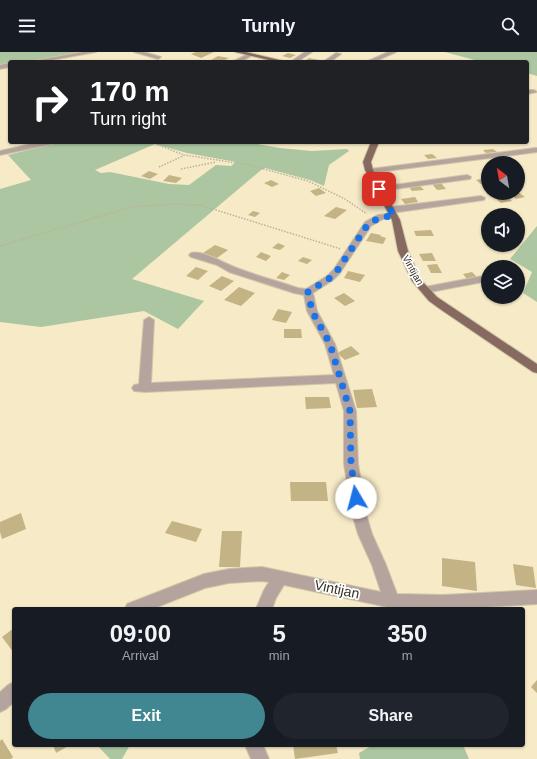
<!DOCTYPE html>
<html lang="en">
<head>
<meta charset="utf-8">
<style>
  :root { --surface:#171b24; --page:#20242c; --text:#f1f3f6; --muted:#9ea1a6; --accent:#418791 }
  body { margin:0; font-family:Helvetica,sans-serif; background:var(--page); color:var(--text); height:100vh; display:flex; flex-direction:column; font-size:15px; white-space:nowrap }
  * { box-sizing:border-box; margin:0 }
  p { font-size:13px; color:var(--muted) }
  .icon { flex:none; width:22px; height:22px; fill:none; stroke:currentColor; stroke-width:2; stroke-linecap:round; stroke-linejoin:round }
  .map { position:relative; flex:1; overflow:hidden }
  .panel { position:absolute; left:12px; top:555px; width:513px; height:140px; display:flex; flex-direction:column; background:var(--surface); border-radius:4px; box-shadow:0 1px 3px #0004 }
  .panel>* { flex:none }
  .guide { position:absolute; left:8px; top:8px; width:521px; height:84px; border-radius:4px; box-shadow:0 1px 3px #0004; background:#202124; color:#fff; overflow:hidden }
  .needle { width:26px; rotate:329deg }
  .tools { position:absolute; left:481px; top:104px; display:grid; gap:8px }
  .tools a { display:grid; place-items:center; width:44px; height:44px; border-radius:50%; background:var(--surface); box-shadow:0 1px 3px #0004; font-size:20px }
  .pin { position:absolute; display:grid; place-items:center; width:34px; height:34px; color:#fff; margin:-17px; border-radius:8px; box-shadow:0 2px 6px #0006 }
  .me { position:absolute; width:44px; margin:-22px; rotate:352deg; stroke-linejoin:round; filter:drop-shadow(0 0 3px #0008) }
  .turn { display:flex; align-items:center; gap:14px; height:84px; padding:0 16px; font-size:18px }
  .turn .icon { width:52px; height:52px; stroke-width:2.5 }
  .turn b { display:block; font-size:28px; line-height:34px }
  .eta { display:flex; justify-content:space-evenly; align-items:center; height:68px; text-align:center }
  .eta b { font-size:24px; font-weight:700; line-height:28px }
  .cta { display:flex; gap:8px; margin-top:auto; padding:8px 16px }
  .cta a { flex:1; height:46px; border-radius:24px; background:var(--accent); color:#fff; font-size:16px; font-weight:700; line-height:46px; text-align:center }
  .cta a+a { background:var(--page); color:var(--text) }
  header { display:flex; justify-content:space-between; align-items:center; height:52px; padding:0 16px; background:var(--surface); font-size:18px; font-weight:700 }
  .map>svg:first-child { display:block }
</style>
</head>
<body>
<header><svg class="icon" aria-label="menu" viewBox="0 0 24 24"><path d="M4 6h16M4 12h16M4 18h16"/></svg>Turnly<svg class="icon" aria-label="search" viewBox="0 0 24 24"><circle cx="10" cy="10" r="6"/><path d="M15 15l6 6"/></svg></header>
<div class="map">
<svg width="537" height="707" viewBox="0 0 537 707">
  <rect width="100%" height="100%" fill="#f6eac7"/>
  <path fill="#abc6a1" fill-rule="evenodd" d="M0 0H88L22 10H10V12L0 13Z
    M445 0H537V24L527 21V10H482Z
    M60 90H245L280 96 312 99 347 97 349 99 329 113 324 134 310 128 265 116 261 118 132 227 204 249 178 277 144 259 41 275 0 270V137L31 128 8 103ZM155 92 187 101 236 110 231 114 216 113 189 133 169 132 110 120 101 121 95 118Z
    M537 174V250L523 241 532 220 510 207Z
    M97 693H130L122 707H110Z
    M373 693H463L469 707H360L359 701Z"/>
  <path fill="#c3b385" d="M196 0H214L201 6 191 2Z
    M288 1 296 3 290 6 282 4Z
    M218 4 229 6 221 10 211 8Z
    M309 6 319 8 316 10H303Z
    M493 97 497 100 486 101 483 98Z
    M432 102 437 106 428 107 424 103Z
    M149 119 158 122 150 127 141 124Z
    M169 123 182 126 176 131 163 129Z
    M488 123V132L482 133 476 128 485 126 483 124Z
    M271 128 279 132 272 135 264 131Z
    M441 131 446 137 437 138 432 132Z
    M420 134 424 138 412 139 409 135Z
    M319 136 326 141 316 144 310 139Z
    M518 140 525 145 516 147 509 141H518Z
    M503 141 512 149 501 151 491 143Z
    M415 145 418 150 405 152 401 147Z
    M336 155 347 158 335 167 324 164Z
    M253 159 260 161 255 165 248 163Z
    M431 178 434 184H416L414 179Z
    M371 181 381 183 380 184 386 186 383 192 366 189Z
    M278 191 285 194 280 198 272 196Z
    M215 193 228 198 217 206 203 201Z
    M261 200 271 204 266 209 256 205Z
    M432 201 436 209H423L419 202Z
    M303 205 312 208 307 212 298 209Z
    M437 212 442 221H431L427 213Z
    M196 215 208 219 198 228 186 224Z
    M348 219 365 223 360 230 344 226Z
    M282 220 290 223 284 228 276 226Z
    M472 220 477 225 467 227 463 222Z
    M222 224 234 229 221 239 209 234Z
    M239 235 255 241 241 254 224 248Z
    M344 241 355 249 345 254 334 246Z
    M278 257 292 260 286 271 272 268Z
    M284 277H301L302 286H284Z
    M351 294 360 302 345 308 337 301Z
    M372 337 377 355 357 356 353 338Z
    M305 345H329L331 356 306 357Z
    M290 430H326L328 449H291Z
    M21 461 26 477 2 487 0 480V470Z
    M172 469 202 477 196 490 165 481Z
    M222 479H242L240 515H219Z
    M442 506 475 510 477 539 442 534Z
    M513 512 533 515 536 536 516 533Z
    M14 576V601L2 585Z
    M537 628V641L531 635Z
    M2 687 13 705 11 707H0V689Z
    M53 693H70L56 701Z
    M293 693H336L338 701 295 707Z"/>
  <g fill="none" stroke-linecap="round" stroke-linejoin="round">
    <g stroke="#d0c5a6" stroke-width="2">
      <path id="minor" d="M83 0H96L41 10H28Z
        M134 0H144L161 5 158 7Z
        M305 0H312L297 10H290Z
        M388 0H396L374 10H366Z
        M336 1 341 2 330 10H323Z
        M248 2 253 3 240 10H232Z
        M10 11V15L0 17V13Z
        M527 38H534L537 40 527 42Z
        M39 90H53L52 92 0 103V99Z
        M535 96H537V100L370 121 366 119 370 117Z
        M467 123 471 125 470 127 379 139 375 137 379 135Z
        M481 144 485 146 484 148 391 161 387 158 391 155Z
        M394 161 398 164 397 166 383 167 371 174 340 221 333 228 313 241 317 259 335 292 356 359 358 412 367 465 372 482 386 513 397 542 443 543 537 538V552L453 557 392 556 284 533 276 546 272 557H256L264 538 269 530 262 529 229 531 205 536 152 557H125L127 552 204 522 229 517 262 515 381 540 372 513 358 482 353 465 344 412V359L336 331 145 340 134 339 132 336 134 333 139 332 144 268 149 265 154 268 151 331 334 323 325 292 307 259 304 243 294 241 229 220 217 213 191 205 189 203 191 201C204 198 225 212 237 216 257 224 278 229 298 236L306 237 327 224 334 217 365 170 378 163Z
        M488 223V229L425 241 420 238 425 235Z
        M14 630V650L6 657 0 660V640L8 633Z
        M245 693H263L269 707H251Z"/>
    </g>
    <g stroke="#d0c5a6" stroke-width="2">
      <path id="major" d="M235 0H246L288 10H277Z
        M371 90H379L371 110 373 118 400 168 408 199 421 228 437 245 537 312V321L533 320 440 257 429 249 412 229 398 199 392 168 365 118 363 110Z"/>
    </g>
    <path stroke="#bcb296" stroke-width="1.5" stroke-dasharray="1.5 1.5" stroke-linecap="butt" d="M151 90 184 103
      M159 115 185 103 249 113 308 129 345 147 367 162
      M181 117 216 110
      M0 194 131 155 174 152 200 153 341 197"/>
    <use href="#minor" fill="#b5a49e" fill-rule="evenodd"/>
    <use href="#major" fill="#86695f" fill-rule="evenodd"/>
  </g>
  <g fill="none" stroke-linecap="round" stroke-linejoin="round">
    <path stroke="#1a73e8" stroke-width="7" stroke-dasharray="0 12.6" d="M356 446 351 412 350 359 330 292 312 259 308 240 330 226 337 219 368 172 381 165 394 164 379 137"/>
  </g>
  <g text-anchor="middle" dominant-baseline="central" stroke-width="3.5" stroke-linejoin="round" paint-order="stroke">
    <g font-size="10" fill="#363224" stroke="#fff">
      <text transform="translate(413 218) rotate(61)">Vintijan</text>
    </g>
    <g font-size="14" fill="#363224" stroke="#fff">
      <text transform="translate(337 537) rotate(12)">Vintijan</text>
    </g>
  </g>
</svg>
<div class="tools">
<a><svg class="needle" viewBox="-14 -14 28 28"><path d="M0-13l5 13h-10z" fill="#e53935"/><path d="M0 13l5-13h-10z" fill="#9ea1a6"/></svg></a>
<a><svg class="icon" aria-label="sound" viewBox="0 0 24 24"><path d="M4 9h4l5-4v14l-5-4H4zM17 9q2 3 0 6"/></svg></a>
<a><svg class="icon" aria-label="layers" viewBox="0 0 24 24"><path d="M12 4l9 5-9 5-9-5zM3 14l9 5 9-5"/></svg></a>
</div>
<div class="pin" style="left:379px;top:137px;background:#d93025"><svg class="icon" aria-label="arrive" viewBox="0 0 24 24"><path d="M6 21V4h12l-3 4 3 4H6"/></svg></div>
<svg class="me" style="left:356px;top:446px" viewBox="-20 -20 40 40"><circle r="19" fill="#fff"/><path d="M0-13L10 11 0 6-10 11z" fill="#1a73e8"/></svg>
<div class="guide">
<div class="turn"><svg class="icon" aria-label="right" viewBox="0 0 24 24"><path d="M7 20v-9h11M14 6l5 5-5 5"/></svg><div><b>170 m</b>Turn right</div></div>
</div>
<section class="panel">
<div class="eta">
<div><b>09:00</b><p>Arrival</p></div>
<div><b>5</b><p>min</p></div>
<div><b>350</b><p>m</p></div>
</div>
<div class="cta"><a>Exit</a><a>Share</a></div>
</section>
</div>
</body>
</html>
